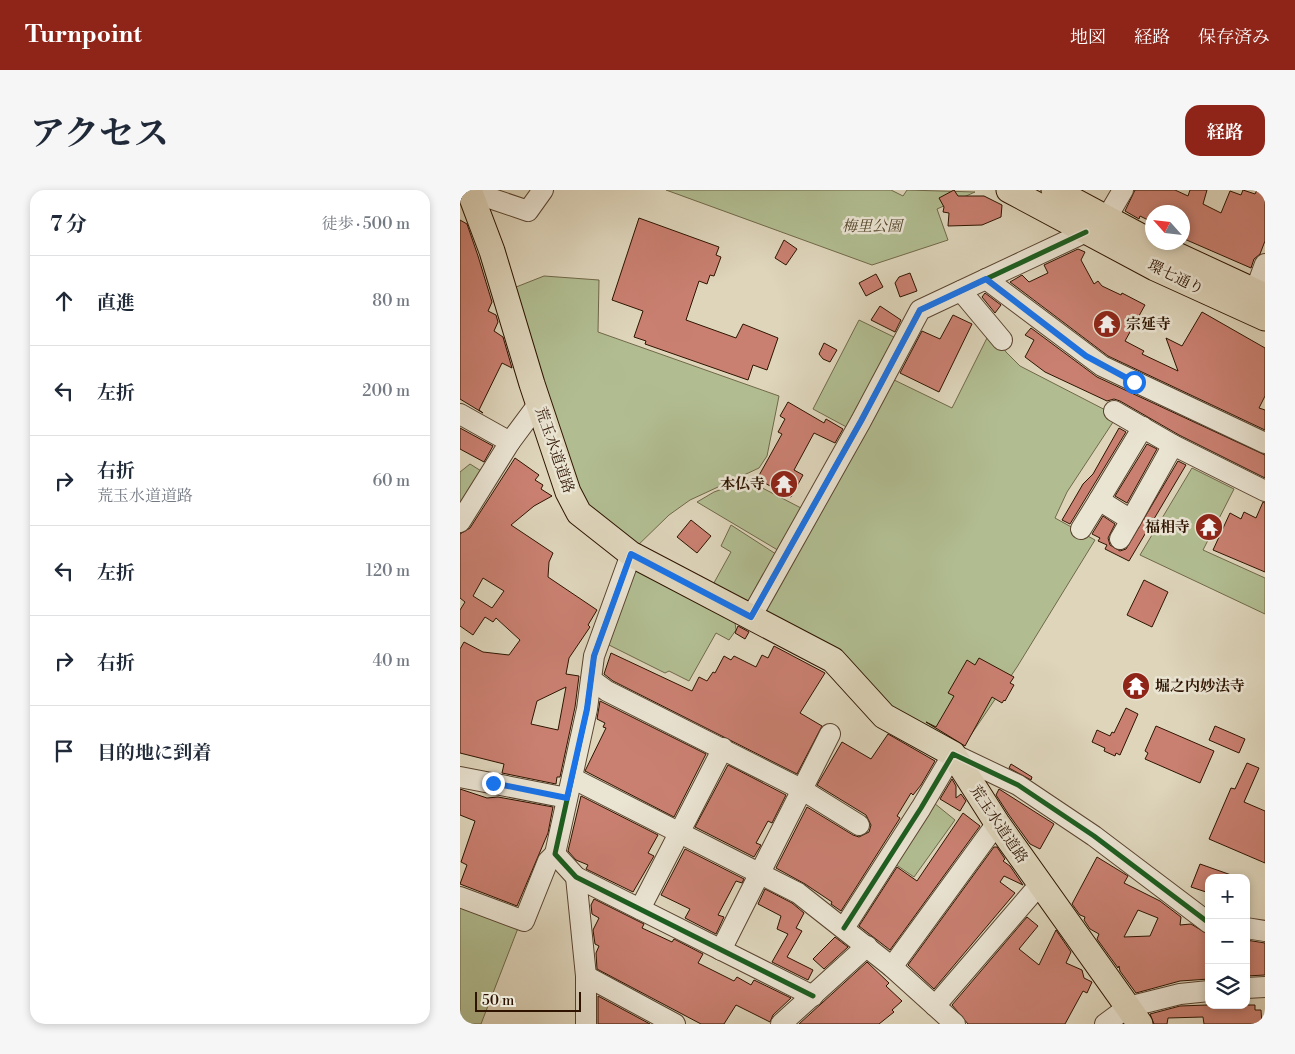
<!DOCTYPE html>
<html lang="ja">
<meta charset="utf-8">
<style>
:root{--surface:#fff;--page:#f6f6f7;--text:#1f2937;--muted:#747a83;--line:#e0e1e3;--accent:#8f2418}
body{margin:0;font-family:"Libre Bodoni","Noto Serif JP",serif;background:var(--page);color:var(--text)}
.controls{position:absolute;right:15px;bottom:15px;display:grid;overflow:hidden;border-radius:10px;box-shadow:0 2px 8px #0003}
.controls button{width:45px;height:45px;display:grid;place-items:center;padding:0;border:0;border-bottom:1px solid var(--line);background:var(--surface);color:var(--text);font:25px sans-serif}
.compass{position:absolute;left:685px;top:15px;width:45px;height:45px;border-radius:50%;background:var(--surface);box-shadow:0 2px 8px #0003;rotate:297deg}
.scale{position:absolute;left:15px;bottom:12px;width:106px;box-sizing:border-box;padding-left:5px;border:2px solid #2e1400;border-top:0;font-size:14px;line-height:18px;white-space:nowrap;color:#2e1400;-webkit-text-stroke:4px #eae4d3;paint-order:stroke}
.stop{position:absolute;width:15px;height:15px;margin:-11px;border:4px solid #1a73e8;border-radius:50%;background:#fff}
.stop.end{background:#1a73e8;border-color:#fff;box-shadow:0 1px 5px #0008}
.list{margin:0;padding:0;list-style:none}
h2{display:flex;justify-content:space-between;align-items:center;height:65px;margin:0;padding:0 20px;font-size:21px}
h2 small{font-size:16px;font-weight:400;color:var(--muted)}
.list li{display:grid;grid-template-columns:32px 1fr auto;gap:15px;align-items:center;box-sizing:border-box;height:90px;padding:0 20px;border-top:1px solid var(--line)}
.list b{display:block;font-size:19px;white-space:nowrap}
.list p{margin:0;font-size:16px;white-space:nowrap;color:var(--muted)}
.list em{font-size:16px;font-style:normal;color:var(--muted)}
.icon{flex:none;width:28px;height:28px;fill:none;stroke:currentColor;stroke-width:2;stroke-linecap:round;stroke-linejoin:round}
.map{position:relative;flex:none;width:805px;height:834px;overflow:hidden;border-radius:15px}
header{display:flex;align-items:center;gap:30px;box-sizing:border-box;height:70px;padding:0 25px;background:var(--accent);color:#fff}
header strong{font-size:24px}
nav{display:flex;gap:28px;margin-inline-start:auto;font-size:18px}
.intro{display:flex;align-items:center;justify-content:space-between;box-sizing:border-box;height:120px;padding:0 30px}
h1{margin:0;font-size:35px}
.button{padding:12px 22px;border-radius:15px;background:var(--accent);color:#fff;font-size:18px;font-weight:700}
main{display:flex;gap:30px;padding:0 30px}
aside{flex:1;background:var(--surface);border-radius:15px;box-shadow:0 2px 8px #0003}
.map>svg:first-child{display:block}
.green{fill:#b1bd91;stroke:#706848}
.building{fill:#ca8071;stroke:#2e1400;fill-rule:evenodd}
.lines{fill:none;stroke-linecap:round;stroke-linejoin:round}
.minor-casing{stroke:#5a442f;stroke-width:22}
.major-casing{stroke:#2e1400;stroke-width:27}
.minor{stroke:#eae4d3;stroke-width:20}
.major{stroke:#ded5bb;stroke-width:25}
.cycleway-casing{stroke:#eae4d3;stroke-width:8}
.cycleway{stroke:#1b5e20;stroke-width:5}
.route{stroke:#1a73e8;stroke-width:6}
.labels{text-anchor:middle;stroke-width:5;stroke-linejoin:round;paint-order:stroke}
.park-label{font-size:15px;font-style:italic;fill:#55472c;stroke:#eae4d3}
.street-label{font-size:15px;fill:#2e1400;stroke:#eae4d3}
.poi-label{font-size:15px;font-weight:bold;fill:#2e1400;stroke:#eae4d3;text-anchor:start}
</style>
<header>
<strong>Turnpoint</strong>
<nav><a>地図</a><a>経路</a><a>保存済み</a></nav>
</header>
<div class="intro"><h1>アクセス</h1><a class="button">経路</a></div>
<main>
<aside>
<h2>7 分<small>徒歩 · 500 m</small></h2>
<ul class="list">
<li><svg class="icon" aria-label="ahead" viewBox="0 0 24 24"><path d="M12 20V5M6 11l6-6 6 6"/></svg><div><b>直進</b></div><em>80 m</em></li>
<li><svg class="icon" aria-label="left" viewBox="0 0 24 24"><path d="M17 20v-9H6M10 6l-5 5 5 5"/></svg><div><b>左折</b></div><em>200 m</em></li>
<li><svg class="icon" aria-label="right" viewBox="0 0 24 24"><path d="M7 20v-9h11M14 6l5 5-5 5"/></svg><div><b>右折</b><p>荒玉水道道路</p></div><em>60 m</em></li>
<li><svg class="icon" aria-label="left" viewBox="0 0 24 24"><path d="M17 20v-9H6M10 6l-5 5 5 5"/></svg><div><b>左折</b></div><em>120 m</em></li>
<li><svg class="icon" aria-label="right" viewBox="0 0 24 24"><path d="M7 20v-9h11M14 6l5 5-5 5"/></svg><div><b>右折</b></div><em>40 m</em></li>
<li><svg class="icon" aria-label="arrive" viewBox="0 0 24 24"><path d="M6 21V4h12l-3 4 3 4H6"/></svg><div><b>目的地に到着</b></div></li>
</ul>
</aside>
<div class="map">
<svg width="805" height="834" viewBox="0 0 805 834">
<rect width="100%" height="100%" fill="#ded5bb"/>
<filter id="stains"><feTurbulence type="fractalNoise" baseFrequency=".004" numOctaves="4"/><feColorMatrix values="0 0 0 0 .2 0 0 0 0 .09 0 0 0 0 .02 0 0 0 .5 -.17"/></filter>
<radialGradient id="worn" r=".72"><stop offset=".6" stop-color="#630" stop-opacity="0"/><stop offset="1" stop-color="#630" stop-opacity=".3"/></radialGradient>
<g class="green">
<path d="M206,0h225l12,6 4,-6 68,2 -38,17 11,31 -76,25z"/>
<path d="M84,86l55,4 -1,52 181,64 -12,60 -8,12 -69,32 -21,15 -37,36 -51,-40 -75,-220z"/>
<path d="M399,130l39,19 -46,91 -39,-21z"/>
<path d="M531,140l15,22 14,14 97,50 -50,76 -12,26 40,22 -78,127 -57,84 -66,-35 -136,-102 130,-237 64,31z"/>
<path d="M10,274l16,10 -26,40v-42z"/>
<path d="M732,278l42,21 -31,61 62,28v36l-125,-59z"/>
<path d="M287,290l54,28 -20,44 -84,-50 17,-10z"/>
<path d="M271,335l48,31 -30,56 -39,-22 21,-38 -10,-6z"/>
<path d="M175,376l99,49 2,15 -7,10 -13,-7 -27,48 -20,-10 -4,2 -60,-30z"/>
<path d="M474,613l21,17 -41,57 -19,-13z"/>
<path d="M0,711l60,22 -39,101h-21z"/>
</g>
<g class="building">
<path d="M494,0l4,6h26l18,9 -1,12 -19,8 -34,1 1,-13 -6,-1 1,-5 -5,-9z"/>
<path d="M675,0h40l13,6 2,-6h17l-4,14 18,9 9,-22 11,4 2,-5 12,4 2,-4h8v51l-5,13 -6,5 -3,9 -69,-30v-26h-30v10l-12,-6 -1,3 -14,-8z"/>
<path d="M179,28l80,29 -3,8 5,2 -7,19 -4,-1 -3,9 -8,-3 -13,39 50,18 7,-14 35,14 -11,32 -14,-5 -5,15 -103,-36 1,-3 -12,-4 9,-26 -31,-11z"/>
<path d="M0,30l7,4 11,32 14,46 -4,9 8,4 2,7 -4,9 9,6 9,31 -10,-5 -23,47 4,3 -23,-14z"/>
<path d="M324,50l13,9 -11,16 -11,-7z"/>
<path d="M618,59l7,3 -4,8 13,24 4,-3 4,5 19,9 1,-2 23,12 -20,36 19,10 -2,3 36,17 -12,-33 16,8 20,-34 63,36v48l-6,12 6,2v20l-157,-74 -98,-74 12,-7 7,7 19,-9 -4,-8z"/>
<path d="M450,83l7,18 -17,6 -5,-14 4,-6z"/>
<path d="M416,84l7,13 -17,9 -7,-13z"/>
<path d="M525,103l16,12 -6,8 -13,-16z"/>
<path d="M420,116l21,14 -6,12 -24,-12z"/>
<path d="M493,125l19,9 -33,68 -39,-19 22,-42 18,8z"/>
<path d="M571,138l66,49 168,78v23l-86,-43 -59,-34 -6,-2 -7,2 -62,-29 -20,-15 9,-17 -9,-5z"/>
<path d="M364,153l13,7 -7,12 -7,-3 -4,-5z"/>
<path d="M328,212l36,21 2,-4 17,10 -8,14 -21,-10 -20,37 9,5 -12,22 -34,-18 25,-45 -4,-2 7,-13 -5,-3z"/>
<path d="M0,238l33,18 -9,16 -24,-13z"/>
<path d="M659,238l7,4 -56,92 -8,-4 21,-36 10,-10z"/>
<path d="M687,254l10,5 -30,54 -12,-7z"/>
<path d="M55,268l24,17 -4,5 8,5 -2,4 11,7 -18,10 -23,19 42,28 -4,9 -1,15 49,33 -9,15 2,2 -21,31 -3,16 13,2 -4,31 -15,70h-3l-1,7 -54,-11 2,-9 -44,-11v-104l4,-7 19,10 26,3 11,-15 -24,-22 -3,4 -8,-5 -12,18 -13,-9v-16l5,-8 -5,-4v-64l10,-6zM23,388l21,13 -12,17 -19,-12zM106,497l-8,43 -27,-6 6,-23z"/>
<path d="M718,271l8,4 -57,96 -24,-12 2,-4 -9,-4 2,-3 -8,-4 11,-18 12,8 -7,14 2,7 10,6 6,-2z"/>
<path d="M803,312l2,1v69l-52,-22 17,-37 11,6 3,-7 12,6z"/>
<path d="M231,330l20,16 -14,17 -20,-16z"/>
<path d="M684,390l24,12 -16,35 -25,-12z"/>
<path d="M278,436l11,6 -4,7 -10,-6z"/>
<path d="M314,456l51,27 -25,40 22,13 -25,48 -184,-93 -9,-7 7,-21 81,38 7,-14 8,4 6,-9 2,1 9,-17 7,4 3,-4 22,11 6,-12 6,3z"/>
<path d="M519,468l35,19 -4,6 4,2 -9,16 -1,-1 -2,3 -10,-6 -27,49 -39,-24 10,5 18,-31 -6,-3 19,-33 8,5z"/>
<path d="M140,511l106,53 -32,63 -89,-46 21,-43 -3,-1 2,-4 -8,-4z"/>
<path d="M666,518l12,6 -18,41 -4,-2 -1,3 -11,-5 1,-3 -13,-6 5,-12 13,6 2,-4 2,1z"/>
<path d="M696,536l58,25 -14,32 -55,-24 3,-6 -3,-2z"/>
<path d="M755,536l30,13 -6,14 -30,-13z"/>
<path d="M428,544l47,27 -14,24 -8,10 -2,-2 -14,23 3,2 -59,93 -10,-7 1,-2 -27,-18 -29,-16 31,-61 46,28 6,2 10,-5 2,-7 -5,-10 -49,-30 25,-43 29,17z"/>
<path d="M787,573l12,5 -15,34 21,9v52l-56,-24 22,-51 4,1z"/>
<path d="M551,574l21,13 -1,3 -22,-12z"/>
<path d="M268,575l58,30 -14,28 -4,-2 -12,22 5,2 -7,12 -59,-30z"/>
<path d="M492,589l4,7v12l5,-4 5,7 -6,10 -20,-12z"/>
<path d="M0,599l27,9 11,-1 55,10 -5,26 -31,73 -57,-22 7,-19 -6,-3 14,-41 -15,-6z"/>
<path d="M539,599l55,35 -14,25 -10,-5 -21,-29 -13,-20z"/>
<path d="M121,606l77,39 -10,18 6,3 -21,36 -47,-23 2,-4 -12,-5 -8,-9z"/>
<path d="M503,623l17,13 -90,124 -31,-24 38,-59 20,14z"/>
<path d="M534,657h3l8,12 -2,2 7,5 13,19 -19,-9 -4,6 15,11 -81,96 -26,-24z"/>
<path d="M225,659l59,30 -2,4 -6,-2 -18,34 6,2 -8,17 -31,-16 5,-9 -29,-14z"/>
<path d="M637,667l31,19 -4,7 36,18 21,16 -1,8 11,-1 18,11v44l-29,2 -44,12 -16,-22 -1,-5 -1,2 -21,-29 2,-5 -9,-5 -6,-9 1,-3 -5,-2 -8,-11zM678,720l20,8 -8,18 -26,1z"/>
<path d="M740,674l34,12v2h-25v15l-18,-6z"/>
<path d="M305,699l27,14 12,10 -8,15 6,3 -15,26 26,13 -5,10 -36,-18 16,-28 -11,-5 4,-13 -23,-12z"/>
<path d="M134,709l50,25 -2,4 30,14 2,-3 29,15 -5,9 36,18 3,-4 14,8 3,-5 37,18 -18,17 -3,7 -34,-17 -12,19h-23l-104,-55 -1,-16 3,-7 -4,-2 -2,-14 6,-12 -7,-4 -1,-9z"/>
<path d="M567,727l11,9 -19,23 20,16 17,-35 15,22 -5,11 16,7 2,8 8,4 -5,11 -4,-2 -18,33h-97l-16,-19z"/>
<path d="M375,747l13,10 -24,22 -11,-10z"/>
<path d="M786,750l19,3v32l-19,1z"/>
<path d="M407,772l22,21 -3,3 16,15 -10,9 2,2 -15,12h-80z"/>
<path d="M138,806l52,28h-52z"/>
<path d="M747,815h48v5h6l1,14h-58l-1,-7 -35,1 -1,6h-13l-4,-10 30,-8z"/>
</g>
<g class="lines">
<defs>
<g id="minor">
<path d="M9,1l59,20 15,-21"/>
<path d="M646,29l17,-29"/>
<path d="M526,89l116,87 163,77"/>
<path d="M501,101l41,49"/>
<path d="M790,115l15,-41"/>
<path d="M654,221l59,34 92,46"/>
<path d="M0,224l50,28"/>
<path d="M683,237l-44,73 32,20 42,-75"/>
<path d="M0,332l50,-80 29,-39"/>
<path d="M621,339l18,-29"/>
<path d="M660,349l11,-19"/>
<path d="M171,364l-37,102 -7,53 -32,145 21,23 237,119"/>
<path d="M291,427l110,-196 59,-111 166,-78"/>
<path d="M132,490l15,11 194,98 58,36"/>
<path d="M0,587l107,21"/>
<path d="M112,588l226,115 94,74 63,57"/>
<path d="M116,687l10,99v48"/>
<path d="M0,707l64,24 24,-60 7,-7"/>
<path d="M180,719l83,-161"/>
<path d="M384,738l77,-120 32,-54 65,31 76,51 115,87"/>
<path d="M786,738l19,3"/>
<path d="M261,760l109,-216"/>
<path d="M432,777l105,-144"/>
<path d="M126,786l89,48"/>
<path d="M786,798l19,-1"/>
<path d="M475,816l105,-122"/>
<path d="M321,834l86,-78"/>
<path d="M645,834l23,-17 52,-13 29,-3"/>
</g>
<g id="major">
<path d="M9,0l23,61 40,133 36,108 11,21 52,41 202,106 51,56 69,38 44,69 143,201"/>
<path d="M549,0l146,78 110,50"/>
<path d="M594,0l112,60 99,46"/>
</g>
</defs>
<use href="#minor" class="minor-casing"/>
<use href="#major" class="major-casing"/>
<use href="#minor" class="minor"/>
<use href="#major" class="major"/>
<defs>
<g id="cycleway">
<path d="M171,364l-37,102 -7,53 -32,145 21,23 237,119"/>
<path d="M291,427l110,-196 59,-111 166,-78"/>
<path d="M384,738l77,-120 32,-54 65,31 76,51 115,87"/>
</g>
</defs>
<use href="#cycleway" class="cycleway-casing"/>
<use href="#cycleway" class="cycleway"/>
</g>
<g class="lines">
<path class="route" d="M33,593l74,15 20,-89 7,-53 37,-102 120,63 110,-196 59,-111 66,-31 100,77 48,26"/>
</g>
<defs>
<symbol id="temple-disc" viewBox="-11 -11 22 22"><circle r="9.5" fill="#8f2418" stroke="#eae4d3"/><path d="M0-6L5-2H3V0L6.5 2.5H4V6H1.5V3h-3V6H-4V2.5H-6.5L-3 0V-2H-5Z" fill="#fff"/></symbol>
</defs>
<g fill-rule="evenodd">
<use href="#temple-disc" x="631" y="118" width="32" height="32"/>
<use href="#temple-disc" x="308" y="278" width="32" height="32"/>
<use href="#temple-disc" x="733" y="321" width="32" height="32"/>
<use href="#temple-disc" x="660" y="480" width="32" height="32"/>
</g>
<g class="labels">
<g class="park-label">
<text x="412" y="41">梅里公園</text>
</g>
<g class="street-label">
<text transform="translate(716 87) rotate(26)" y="5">環七通り</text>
<text transform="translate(95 260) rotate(71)" y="5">荒玉水道道路</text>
<text transform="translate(539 634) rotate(56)" y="5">荒玉水道道路</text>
</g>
<g class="poi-label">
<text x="666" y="139">宗延寺</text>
<text x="305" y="299" text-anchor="end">本仏寺</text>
<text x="730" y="342" text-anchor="end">福相寺</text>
<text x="695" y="501">堀之内妙法寺</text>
</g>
</g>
<rect width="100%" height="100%" filter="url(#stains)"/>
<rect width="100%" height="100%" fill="url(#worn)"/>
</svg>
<div class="controls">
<button>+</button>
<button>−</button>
<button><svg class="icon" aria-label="layers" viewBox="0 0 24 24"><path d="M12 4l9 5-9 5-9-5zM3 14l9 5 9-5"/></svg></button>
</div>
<svg class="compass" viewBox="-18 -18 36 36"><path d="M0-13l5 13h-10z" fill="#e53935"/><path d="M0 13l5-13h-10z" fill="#747a83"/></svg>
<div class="scale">50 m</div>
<div class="stop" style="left:674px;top:192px"></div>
<div class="stop end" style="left:33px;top:593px"></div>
</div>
</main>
